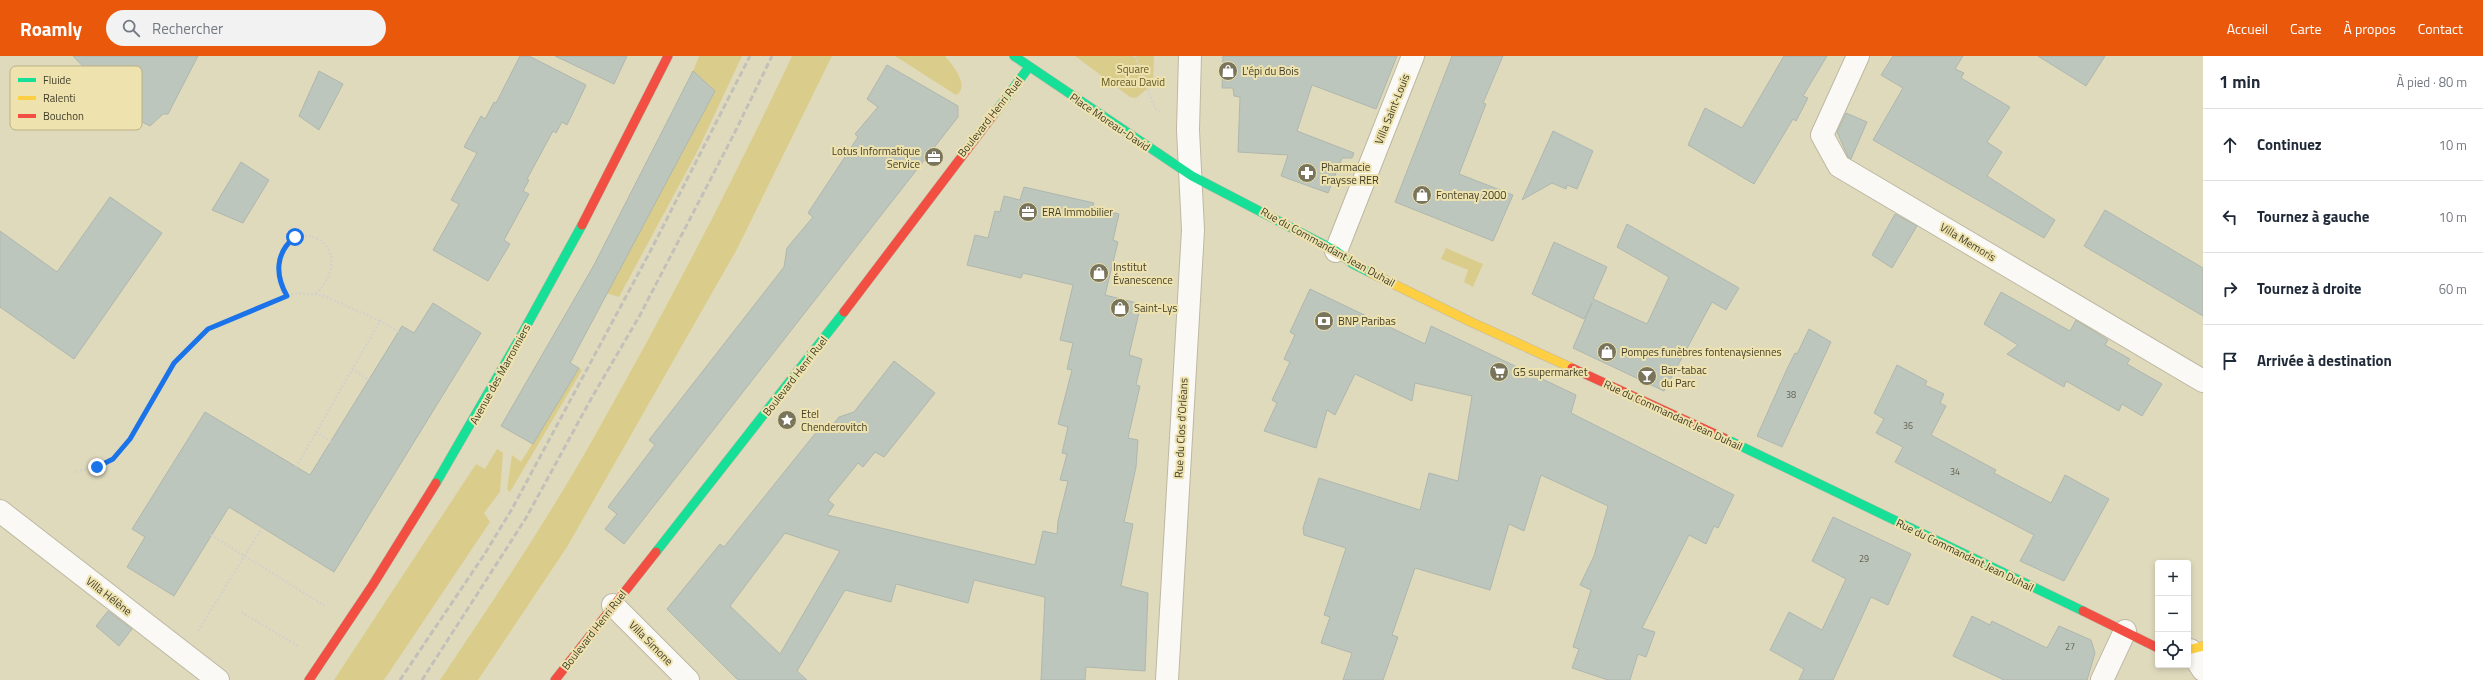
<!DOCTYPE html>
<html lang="fr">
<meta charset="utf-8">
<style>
:root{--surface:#fff;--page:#f2f2f3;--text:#1f2937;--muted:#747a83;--line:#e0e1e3;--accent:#ea580c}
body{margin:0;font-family:"Titillium Web",sans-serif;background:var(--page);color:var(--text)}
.controls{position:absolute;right:12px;bottom:12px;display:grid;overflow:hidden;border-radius:4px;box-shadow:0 2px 6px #0003}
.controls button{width:36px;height:36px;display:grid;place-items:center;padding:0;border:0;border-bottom:1px solid var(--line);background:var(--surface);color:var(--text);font:20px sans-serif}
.stop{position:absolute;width:12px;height:12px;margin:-9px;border:3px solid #1a73e8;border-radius:50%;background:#fff}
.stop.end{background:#1a73e8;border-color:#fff;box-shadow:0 1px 4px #0008}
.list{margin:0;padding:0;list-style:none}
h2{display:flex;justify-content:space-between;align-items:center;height:52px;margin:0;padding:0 16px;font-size:17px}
h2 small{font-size:13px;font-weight:400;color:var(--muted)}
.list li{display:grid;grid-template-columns:26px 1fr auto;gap:12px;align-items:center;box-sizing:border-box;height:72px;padding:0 16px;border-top:1px solid var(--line)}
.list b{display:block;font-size:15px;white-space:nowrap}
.list em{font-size:13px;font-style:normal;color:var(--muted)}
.icon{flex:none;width:22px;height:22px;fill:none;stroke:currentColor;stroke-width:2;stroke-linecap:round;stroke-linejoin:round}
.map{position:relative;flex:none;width:2203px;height:624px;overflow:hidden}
header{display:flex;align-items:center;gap:24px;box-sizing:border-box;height:56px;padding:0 20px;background:var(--accent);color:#fff}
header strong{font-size:19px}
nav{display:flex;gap:22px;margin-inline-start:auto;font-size:14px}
.search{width:280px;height:36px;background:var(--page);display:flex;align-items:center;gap:10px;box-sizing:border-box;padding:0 14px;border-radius:22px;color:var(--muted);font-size:15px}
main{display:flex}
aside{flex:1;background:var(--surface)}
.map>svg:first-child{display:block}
.green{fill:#dacd8b}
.building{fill:#bdc6bd;stroke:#aeb7ae;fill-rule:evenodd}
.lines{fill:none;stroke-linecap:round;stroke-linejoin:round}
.street-casing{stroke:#bdb8a2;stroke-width:24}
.fast-casing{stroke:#bdb8a2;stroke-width:10}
.slow-casing{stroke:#bdb8a2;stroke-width:10}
.jam-casing{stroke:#bdb8a2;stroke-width:10}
.path{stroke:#d3d2c9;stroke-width:2.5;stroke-dasharray:2 2;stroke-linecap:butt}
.street{stroke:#faf9f5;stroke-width:22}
.fast{stroke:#16e098;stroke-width:9}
.slow{stroke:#ffcf43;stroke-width:9}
.jam{stroke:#f24e42;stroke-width:9}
.rail{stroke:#c2c0b9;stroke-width:3;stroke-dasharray:6 3;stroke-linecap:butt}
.route{stroke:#1a73e8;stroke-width:5}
.labels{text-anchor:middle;stroke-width:4;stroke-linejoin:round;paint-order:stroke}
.number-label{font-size:9px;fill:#615f4d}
.park-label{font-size:11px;fill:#635821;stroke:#eee3af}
.poi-label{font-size:11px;fill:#423d28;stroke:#eee3af;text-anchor:start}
.street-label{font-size:11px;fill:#423d28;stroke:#eee3af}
.key{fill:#eee3af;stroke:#bab186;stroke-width:1}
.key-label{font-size:11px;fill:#423d28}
</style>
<header>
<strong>Roamly</strong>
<div class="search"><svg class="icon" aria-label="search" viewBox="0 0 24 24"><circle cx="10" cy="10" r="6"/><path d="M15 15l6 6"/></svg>Rechercher</div>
<nav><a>Accueil</a><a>Carte</a><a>À propos</a><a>Contact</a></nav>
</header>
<main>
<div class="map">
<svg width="2203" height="624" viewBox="0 0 2203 624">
<rect width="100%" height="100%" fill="#e0dabd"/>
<g class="green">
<path d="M699,0h43l-44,94 -79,147 -13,-4 109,-202 -22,-20z"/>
<path d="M792,0h40l-96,195 -169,296 -89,133h-38c55,-82 110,-164 158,-250 69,-122 134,-247 194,-374z"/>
<path d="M895,0h50c7,8 26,31 11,39z"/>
<path d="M1075,0h79l-1,28 -17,14 -6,-1z"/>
<path d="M1446,192l37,16 -10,23 -9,-5 4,-12 -27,-11z"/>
<path d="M579,312l3,2 -72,122 -3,-3 5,-34 9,7z"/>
<path d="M497,393l6,4 -3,39 -16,21 6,9 -106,158h-50l142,-216 9,5z"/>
</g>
<g class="building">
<path d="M73,0h125l-30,58h-5l-13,12 -40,-20 4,-10 -22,-12 3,-5z"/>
<path d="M520,0h9l57,29 -19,40 -5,-3 -6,11 -3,-2 -26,48 2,1 -6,11 6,3 -25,46 6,4 -22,37 -55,-31 26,-46 -8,-4 26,-47 -13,-6 17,-31 4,3 9,-17 2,1z"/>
<path d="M555,0h72l-13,28z"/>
<path d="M1223,0h174l-21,53 -64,-24 -15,46 57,22 -2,5h-10l-14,35 -47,-17 7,-21 -50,-3 2,-55 -6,-1 -1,-8h-11z"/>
<path d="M1452,0h51l-20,47 3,1 -27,70 54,21 -20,46 -98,-39z"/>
<path d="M1784,0h43l-24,40 5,2 -12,23 -3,-2 -39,65 -66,-39 17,-37 37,20z"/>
<path d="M1893,0h70l-8,13 9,4 -3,5 49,29 -23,35 15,10 -15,24 68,44 -11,18 -171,-98 30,-52 -22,-13z"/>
<path d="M2038,0h67l-19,30z"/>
<path d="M887,9l71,41v11l-334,427 -19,-15 12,-15 -9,-7 47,-62 -6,-5 135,-173 3,-19 26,-31 -5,-4 50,-76 -3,-3 23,-27 -11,-8z"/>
<path d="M319,15l24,13 -24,46 -20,-14z"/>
<path d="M693,15l22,20 -145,272 9,5 -46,76 -32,-18 93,-161z"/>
<path d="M1846,57l21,9 -16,37 -3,-2 -11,-25z"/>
<path d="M1553,75l40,20 -16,38 -10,-4 -1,4 -14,-6 -30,17z"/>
<path d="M241,106l28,18 -26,43 -31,-13z"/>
<path d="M1024,131l70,16 -2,4 27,7 -6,26 5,2 -13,53 36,9 -12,51 13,4 -6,26 4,1 -12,52 10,2 -2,27 -12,55 9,2 -12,62 27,7 -3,78 -59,-4 -1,13h-44l4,-83 -71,-17 -6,23 -72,-19 -5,18 -46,-12 -48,81 10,9h-69l-71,-71 53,-65 4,3 94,-117 3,1 5,-6 5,2 8,-10 15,-5 40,-51 41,32 -51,64 -9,-5 -12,15 -5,-4 -30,37 6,5 -7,10 208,50 8,-34 14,3 1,-13 10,-40 -8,-1 7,-26 -5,-1 6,-26 -10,-3 14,-54 -5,-1 6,-26 -13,-3 13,-55 -50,-12 -2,5 -54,-13 8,-30 13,3 7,-27 5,1 4,-16 16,4zM785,477l55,18 -60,103 -50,-48z"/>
<path d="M110,141l52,36 -88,126 -74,-52v-76l57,41z"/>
<path d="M2105,154l98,58v48l-119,-70z"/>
<path d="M1895,158l22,12 -25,42 -20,-13z"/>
<path d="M1627,168l112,64 -13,22 -14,-8 -48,89 -91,-43 19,-45 -8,16 -52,-25 22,-52 53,25 -14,32 54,25 22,-47 -52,-30z"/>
<path d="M1310,233l115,55 6,-18 145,69 -5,18 163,82 -16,33 -4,-2 -8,18 -17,-9 -47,93 13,4 -9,25 -8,-3 -8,26h-22l-36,-12 7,-19 -6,-2 18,-57 -11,-5 14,-29 14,-50 -67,-31 -17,56 -15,-7 -19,66 -75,-22 -23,67 6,2 -15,43h-40l9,-27 -31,-10 9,-26 -6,-2 22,-67 -42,-13 -1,-7 16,-50 101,32 9,-37 29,8 14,-85 -57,-13 -3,18 -57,-27 -20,41 -8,-5 -11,38 -52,-17 13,-28 -5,-3 18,-38 -6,-3 11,-24 -5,-3z"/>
<path d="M2001,236l69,39 6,-11 32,20 -3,5 25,14 -3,5 35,20 -20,32 -20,-12 -3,7 -53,-30 -2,6 -57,-33 11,-9 -34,-21z"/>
<path d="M433,247l48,30 -147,239 -105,-65 -55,89 -47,-29 18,-30 -13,-8 73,-117 105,63 92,-149 12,7z"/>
<path d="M1809,273l22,13 -49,105 -25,-11 30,-67 8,-16 2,1z"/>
<path d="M1897,309l30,16 -2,4 19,9 -4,9 6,3 -15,29 65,35 -2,3 57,30 14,-28 44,24 -45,82 -44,-20 14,-26 -139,-73 8,-15 -27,-14 8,-14 -10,-6z"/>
<path d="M1833,461l78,37 -23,51 -17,-8 -38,83h-34l5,-11 -34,-19 19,-38 33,18 24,-51 -34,-18z"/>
<path d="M108,555l24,18 -13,17 -23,-20z"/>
<path d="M1972,560l18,9 2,-4 55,27 12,-22 32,14 4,13 -8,27h-83l-51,-24z"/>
</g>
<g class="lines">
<defs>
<g id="street">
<path d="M1858,0l-36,79 17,31 364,215"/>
<path d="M1336,195l77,-195"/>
<path d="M0,455l218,169"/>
<path d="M613,549l75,75"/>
<path d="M2190,594l13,20"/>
<path d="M1167,624l26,-450 -5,-100 2,-74"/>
<path d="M2102,624l23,-49"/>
</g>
<g id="fast">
<path d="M1014,0l178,120 144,75 17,13 18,9"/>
<path d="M994,58l35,-47"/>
<path d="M1724,382l359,173"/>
<path d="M436,427l81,-140 65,-118"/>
<path d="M656,496l188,-240"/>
</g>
<g id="slow">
<path d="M1371,217l100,49 101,46"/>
<path d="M2188,594l15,-4"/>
</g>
<g id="jam">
<path d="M582,169l86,-169"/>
<path d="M844,256l150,-198"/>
<path d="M1572,312l152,70"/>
<path d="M2083,555l75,37"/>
<path d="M309,624l63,-94 64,-103"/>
<path d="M555,624l101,-128"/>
</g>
</defs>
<use href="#street" class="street-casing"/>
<use href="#fast" class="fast-casing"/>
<use href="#slow" class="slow-casing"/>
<use href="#jam" class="jam-casing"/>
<g class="path">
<path d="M1135,0l20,52 6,4"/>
<path d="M287,240c-7,-13 -10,-23 -7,-38 9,-46 83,-15 36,36"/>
<path d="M352,313l17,11"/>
<path d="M316,376l15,10"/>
<path d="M296,411l84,-146 19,11"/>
<path d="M76,416l21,-5 16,-8 17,-20 44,-76 33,-34 88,-36 27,2 58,26"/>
<path d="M211,479l114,71"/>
<path d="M241,556l57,34"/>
<path d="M198,575l64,-103"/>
</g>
<use href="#street" class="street"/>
<use href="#fast" class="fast"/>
<use href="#slow" class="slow"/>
<use href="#jam" class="jam"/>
<g class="rail">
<path d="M400,624l84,-125 28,-46 140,-261 98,-192"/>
<path d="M422,624l104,-162 65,-119 49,-84 93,-179 39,-80"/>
</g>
</g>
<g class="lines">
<path class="route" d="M97,411l16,-8 17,-20 44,-76 34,-34 79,-33c-12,-21 -12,-43 8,-59"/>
</g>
<defs>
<symbol id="shop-disc" viewBox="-11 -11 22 22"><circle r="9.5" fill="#79745c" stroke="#eee3af"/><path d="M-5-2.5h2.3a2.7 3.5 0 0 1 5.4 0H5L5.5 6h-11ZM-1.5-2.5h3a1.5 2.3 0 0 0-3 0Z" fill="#fff"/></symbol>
<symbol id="office-disc" viewBox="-11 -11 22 22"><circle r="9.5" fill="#79745c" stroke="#eee3af"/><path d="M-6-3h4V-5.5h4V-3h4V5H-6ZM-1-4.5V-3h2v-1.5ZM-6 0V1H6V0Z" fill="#fff"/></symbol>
<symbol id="pharmacy-disc" viewBox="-11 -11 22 22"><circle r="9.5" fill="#79745c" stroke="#eee3af"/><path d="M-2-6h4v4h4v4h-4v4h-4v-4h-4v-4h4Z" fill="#fff"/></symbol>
<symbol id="bank-disc" viewBox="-11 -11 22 22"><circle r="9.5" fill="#79745c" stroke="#eee3af"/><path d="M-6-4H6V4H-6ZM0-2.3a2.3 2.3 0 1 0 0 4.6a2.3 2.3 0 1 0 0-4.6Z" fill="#fff"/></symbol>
<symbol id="supermarket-disc" viewBox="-11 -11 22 22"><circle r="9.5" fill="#79745c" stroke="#eee3af"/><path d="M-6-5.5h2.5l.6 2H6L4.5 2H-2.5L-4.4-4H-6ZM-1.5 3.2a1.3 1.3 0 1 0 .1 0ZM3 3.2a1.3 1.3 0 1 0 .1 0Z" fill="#fff"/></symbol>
<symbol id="bar-disc" viewBox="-11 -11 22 22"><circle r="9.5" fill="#79745c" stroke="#eee3af"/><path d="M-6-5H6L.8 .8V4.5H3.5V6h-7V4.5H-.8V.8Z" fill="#fff"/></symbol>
<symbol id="sight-disc" viewBox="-11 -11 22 22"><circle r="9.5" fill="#79745c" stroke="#eee3af"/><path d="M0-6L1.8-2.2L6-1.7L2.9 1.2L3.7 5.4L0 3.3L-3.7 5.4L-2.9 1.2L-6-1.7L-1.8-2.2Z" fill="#fff"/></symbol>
</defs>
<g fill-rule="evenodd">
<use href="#shop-disc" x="1217" y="4" width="22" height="22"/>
<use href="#office-disc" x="923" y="90" width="22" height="22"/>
<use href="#pharmacy-disc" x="1296" y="106" width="22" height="22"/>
<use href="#shop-disc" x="1411" y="128" width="22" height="22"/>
<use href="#office-disc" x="1017" y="145" width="22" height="22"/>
<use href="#shop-disc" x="1088" y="206" width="22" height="22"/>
<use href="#shop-disc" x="1109" y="241" width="22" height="22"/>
<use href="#bank-disc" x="1313" y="254" width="22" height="22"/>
<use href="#shop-disc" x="1596" y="285" width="22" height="22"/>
<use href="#supermarket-disc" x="1488" y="305" width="22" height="22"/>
<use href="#bar-disc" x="1636" y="309" width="22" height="22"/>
<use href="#sight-disc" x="776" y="353" width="22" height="22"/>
</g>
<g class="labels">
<g class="number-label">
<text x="1791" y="342">38</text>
<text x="1908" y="373">36</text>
<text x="1955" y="419">34</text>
<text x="1864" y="506">29</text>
<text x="2070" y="594">27</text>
</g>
<g class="park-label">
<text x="1133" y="17">Square<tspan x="1133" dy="13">Moreau David</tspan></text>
</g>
<g class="poi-label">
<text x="1242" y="19">L'épi du Bois</text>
<text x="920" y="99" text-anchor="end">Lotus Informatique<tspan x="920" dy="13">Service</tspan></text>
<text x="1321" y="115">Pharmacie<tspan x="1321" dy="13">Fraysse RER</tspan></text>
<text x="1436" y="143">Fontenay 2000</text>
<text x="1042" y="160">ERA Immobilier</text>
<text x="1113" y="215">Institut<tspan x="1113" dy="13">Évanescence</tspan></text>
<text x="1134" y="256">Saint-Lys</text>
<text x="1338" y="269">BNP Paribas</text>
<text x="1621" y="300">Pompes funèbres fontenaysiennes</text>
<text x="1661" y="318">Bar-tabac<tspan x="1661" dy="13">du Parc</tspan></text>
<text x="1513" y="320">G5 supermarket</text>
<text x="801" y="362">Etel<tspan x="801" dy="13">Chenderovitch</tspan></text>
</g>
<g class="street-label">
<text transform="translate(1392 53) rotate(-68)" y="4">Villa Saint-Louis</text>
<text transform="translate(990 61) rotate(-52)" y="4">Boulevard Henri Ruel</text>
<text transform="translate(1110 66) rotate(34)" y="4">Place Moreau-David</text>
<text transform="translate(1968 186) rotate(31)" y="4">Villa Memoris</text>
<text transform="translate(1328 191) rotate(29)" y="4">Rue du Commandant Jean Duhail</text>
<text transform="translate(500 318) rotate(-61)" y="4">Avenue des Marronniers</text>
<text transform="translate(795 320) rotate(-52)" y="4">Boulevard Henri Ruel</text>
<text transform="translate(1673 359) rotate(25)" y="4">Rue du Commandant Jean Duhail</text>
<text transform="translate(1181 372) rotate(-87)" y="4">Rue du Clos d'Orléans</text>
<text transform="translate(1965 499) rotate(26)" y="4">Rue du Commandant Jean Duhail</text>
<text transform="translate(109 540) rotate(38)" y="4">Villa Hélène</text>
<text transform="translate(594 574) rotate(-52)" y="4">Boulevard Henri Ruel</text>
<text transform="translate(651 587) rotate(45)" y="4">Villa Simone</text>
</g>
</g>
<rect x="10" y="10" width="132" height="64" rx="6" class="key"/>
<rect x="18" y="22" width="18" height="4" fill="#16e098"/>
<rect x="18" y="40" width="18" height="4" fill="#ffcf43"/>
<rect x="18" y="58" width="18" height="4" fill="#f24e42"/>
<g class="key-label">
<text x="43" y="28">Fluide</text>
<text x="43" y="46">Ralenti</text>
<text x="43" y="64">Bouchon</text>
</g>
</svg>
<div class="controls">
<button>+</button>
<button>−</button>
<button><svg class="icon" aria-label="locate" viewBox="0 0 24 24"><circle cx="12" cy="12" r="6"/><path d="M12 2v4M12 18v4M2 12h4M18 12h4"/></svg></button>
</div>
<div class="stop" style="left:295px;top:181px"></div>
<div class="stop end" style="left:97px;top:411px"></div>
</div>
<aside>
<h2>1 min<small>À pied · 80 m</small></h2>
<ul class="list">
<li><svg class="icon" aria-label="ahead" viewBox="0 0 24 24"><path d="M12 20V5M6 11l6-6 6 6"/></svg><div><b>Continuez</b></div><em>10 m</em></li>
<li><svg class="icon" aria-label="left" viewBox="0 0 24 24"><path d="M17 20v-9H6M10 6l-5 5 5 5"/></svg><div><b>Tournez à gauche</b></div><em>10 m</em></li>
<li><svg class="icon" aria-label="right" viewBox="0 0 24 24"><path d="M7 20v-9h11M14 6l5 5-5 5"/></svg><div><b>Tournez à droite</b></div><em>60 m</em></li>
<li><svg class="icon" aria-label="arrive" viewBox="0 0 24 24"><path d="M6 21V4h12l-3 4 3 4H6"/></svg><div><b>Arrivée à destination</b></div></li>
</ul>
</aside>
</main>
